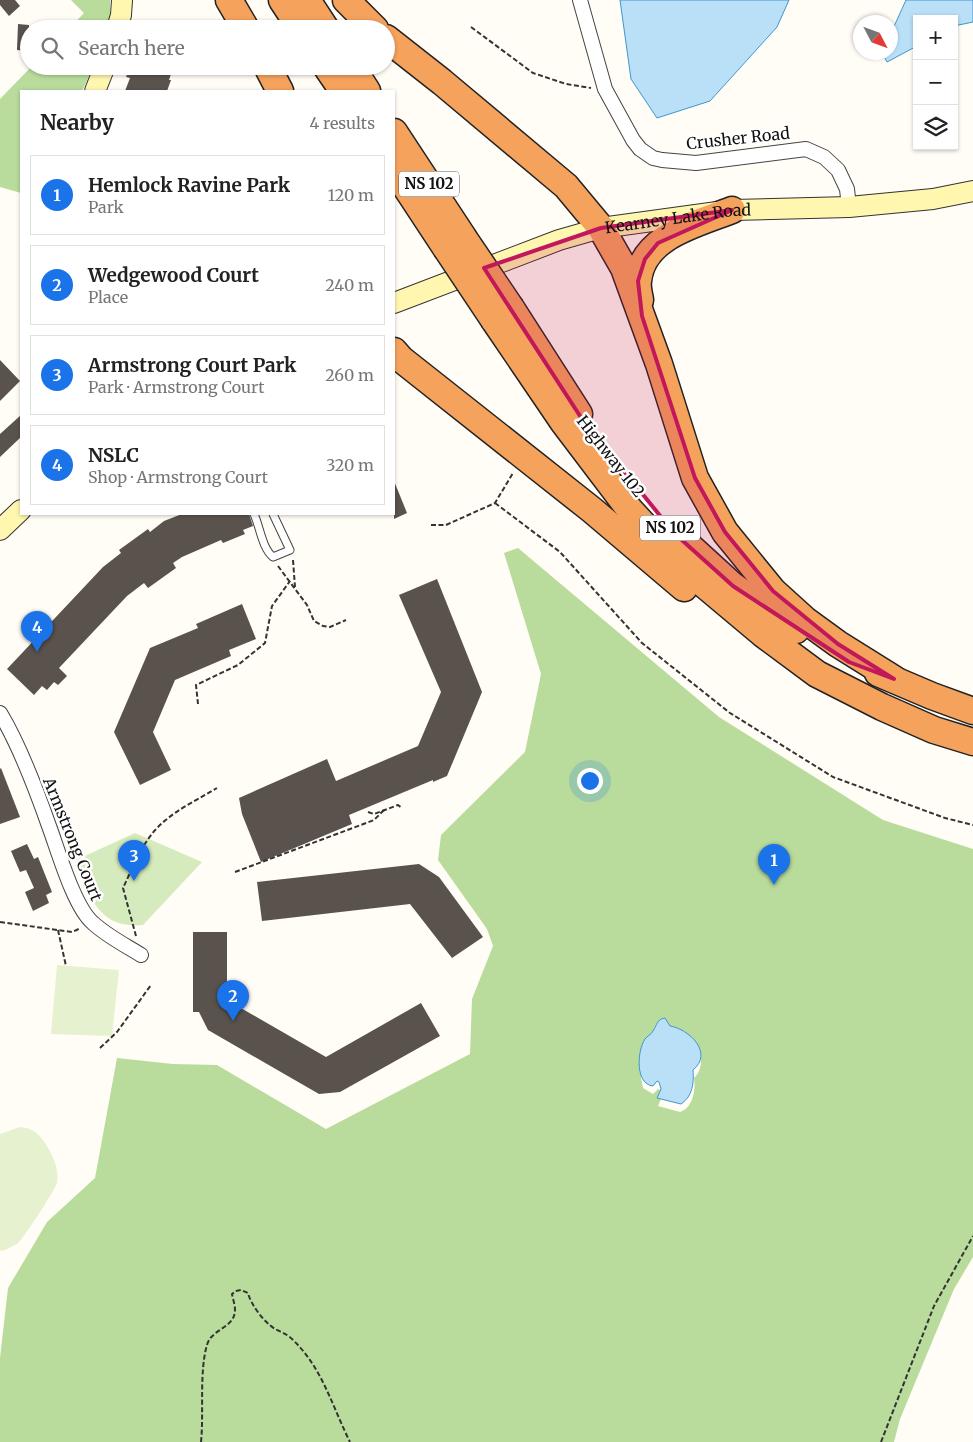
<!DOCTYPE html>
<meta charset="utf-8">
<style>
:root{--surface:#fff;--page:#f6f6f6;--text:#222;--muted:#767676;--line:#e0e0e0;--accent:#1a73e8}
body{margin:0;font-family:Merriweather,serif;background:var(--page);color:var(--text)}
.controls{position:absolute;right:15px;top:15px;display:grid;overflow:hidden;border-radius:0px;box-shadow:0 1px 4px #0004}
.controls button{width:45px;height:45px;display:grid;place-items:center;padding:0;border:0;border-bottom:1px solid var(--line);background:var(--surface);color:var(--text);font:25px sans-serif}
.compass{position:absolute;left:853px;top:15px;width:45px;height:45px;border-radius:50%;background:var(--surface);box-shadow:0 1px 4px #0004;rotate:131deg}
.you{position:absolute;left:589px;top:780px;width:18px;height:18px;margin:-12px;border:4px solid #fff;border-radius:50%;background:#1a73e8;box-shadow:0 0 0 8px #1a73e833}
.badge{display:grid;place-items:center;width:32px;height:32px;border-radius:50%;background:var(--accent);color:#fff;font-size:16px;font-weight:700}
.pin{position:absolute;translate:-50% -41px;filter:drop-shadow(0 1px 2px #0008)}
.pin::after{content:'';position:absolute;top:26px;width:18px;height:15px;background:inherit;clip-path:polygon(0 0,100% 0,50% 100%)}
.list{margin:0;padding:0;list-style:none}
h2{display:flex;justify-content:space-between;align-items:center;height:65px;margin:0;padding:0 20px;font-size:21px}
h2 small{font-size:16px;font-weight:400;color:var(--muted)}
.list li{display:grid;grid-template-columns:32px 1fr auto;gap:15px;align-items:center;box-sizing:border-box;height:80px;margin:0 10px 10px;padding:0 10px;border:1px solid var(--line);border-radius:0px}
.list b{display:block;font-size:19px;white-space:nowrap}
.list p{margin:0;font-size:16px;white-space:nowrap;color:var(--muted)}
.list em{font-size:16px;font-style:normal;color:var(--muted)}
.icon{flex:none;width:28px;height:28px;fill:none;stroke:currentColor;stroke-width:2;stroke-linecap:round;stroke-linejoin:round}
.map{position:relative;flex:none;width:973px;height:1442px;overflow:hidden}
.search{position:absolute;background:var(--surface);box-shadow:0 1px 4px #0004;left:20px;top:20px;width:375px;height:55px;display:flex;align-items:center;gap:12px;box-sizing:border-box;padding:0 18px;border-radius:28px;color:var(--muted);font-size:19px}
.panel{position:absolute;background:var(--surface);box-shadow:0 1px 4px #0004;left:20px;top:90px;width:375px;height:425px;border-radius:0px}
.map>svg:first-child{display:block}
.green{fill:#d5ebbd}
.forest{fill:#b9dc9c;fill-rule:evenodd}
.pitch{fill:#e6f2cf}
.water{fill:#b9e0f7;stroke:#3f96cf}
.building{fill:#5a524d}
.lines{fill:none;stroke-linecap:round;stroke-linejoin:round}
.lane-casing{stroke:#444;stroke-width:9}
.street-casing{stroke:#444;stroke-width:16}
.secondary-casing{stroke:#333;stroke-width:22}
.highway-casing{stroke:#222;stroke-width:29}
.path{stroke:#333;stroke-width:2;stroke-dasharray:5 2.5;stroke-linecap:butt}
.lane{stroke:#fff;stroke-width:7}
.street{stroke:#fff;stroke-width:14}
.secondary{stroke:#fff6b0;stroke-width:20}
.highway{stroke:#f5a25d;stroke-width:26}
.highway-bridge-casing{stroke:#222;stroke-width:29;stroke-linecap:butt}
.highway-bridge{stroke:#f5a25d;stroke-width:26}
.marked{fill:#c2185b;fill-opacity:0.2;stroke:#c2185b;stroke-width:4;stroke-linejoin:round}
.labels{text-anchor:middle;stroke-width:5;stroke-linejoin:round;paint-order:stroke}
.shield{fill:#fff;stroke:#585858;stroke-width:1}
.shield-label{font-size:15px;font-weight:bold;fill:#111}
.street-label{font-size:16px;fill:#111;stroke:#fff}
</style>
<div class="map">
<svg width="973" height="1442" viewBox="0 0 973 1442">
<rect width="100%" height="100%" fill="#fffdf5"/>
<path class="green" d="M135,833l67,29 -59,63c-46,4 -53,-29 -67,-65z"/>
<g class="forest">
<path d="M71,0h39v29h-41l15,-16z"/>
<path d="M32,66h62l-12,25h-61v102l-21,-6v-88z"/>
<path d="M518,548l201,169 164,103 90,29v408l-19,32 -54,130 -6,23h-894v-84l8,-70 39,-66 48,-44 22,-120 56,6 44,1 109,64 144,-75 2,-55 21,-53 -6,-17 -49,-69 3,-25 84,-83 16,-78 -37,-121zM699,1051c3,10 3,19 -5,27 2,11 -1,30 -14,34l-22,-6 3,-7 -1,-9 -2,-1 -5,5 -10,-6 -2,-10v-10z"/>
</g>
<g class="pitch">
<path d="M57,965l62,5 -7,66 -61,-2z"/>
<path d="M20,1127c14,1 20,8 27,19 7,12 12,23 10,37 -2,7 -32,53 -38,59 -4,4 -12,7 -17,9l-2,-1v-116z"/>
</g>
<g class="water">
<path d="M620,0h169l-12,27 -67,74 -53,17 -26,-39z"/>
<path d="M906,0h67v22l-19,4v-7h-37v27l-30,16 -5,-9 8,-1 1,-19z"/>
<path d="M665,1018l5,8c19,3 44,27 23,44 1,12 0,26 -12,34l-24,-6 4,-9 -2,-7 -2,-1 -4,5c-18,-2 -16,-35 -8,-47 2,-3 6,-4 8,-8 4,-6 4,-12 12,-13z"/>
</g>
<g class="building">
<path d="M0,0h15l5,6 -11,10 -9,-11z"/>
<path d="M18,24l11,1v26l-12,-1z"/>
<path d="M135,66h34l-3,6 5,2 -2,6h2l-4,11h-42l5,-13 -4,-1 4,-9 4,1z"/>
<path d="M0,360l20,21 -20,20z"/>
<path d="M21,415v22l-21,20v-23z"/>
<path d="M394,481l13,32 -13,6z"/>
<path d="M182,514h67l4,12 -10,4 2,4 -22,9 -2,-3 -39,17 -9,6 3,5 -28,20 -4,-5 -17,13 -68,72 8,8 -9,9 -4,-3 -7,8 -5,-4 -8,9 -27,-26 96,-102 18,-14 -2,-3 29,-21 2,3 14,-11z"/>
<path d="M437,579l45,113 -35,84 -14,6v-2l-84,35 3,9 -91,38 -19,-48 -3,-16 88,-39 9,22 82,-35 23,-54 -42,-97z"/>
<path d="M242,604l14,35 -27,11 2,6 -56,24 -22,52 18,38 -31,15 -26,-53 36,-84 48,-20 -2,-4z"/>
<path d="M1,768l19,49 -20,7v-55z"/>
<path d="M27,844l7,15 4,-2 14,35 -6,3 3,8 -16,8 -8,-19 9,-4 -8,-18 -6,2 -9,-21z"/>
<path d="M419,864l20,13 44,60 -31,21 -42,-54 -148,17 -5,-39z"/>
<path d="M193,932h34v68l99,57 95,-54 19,33 -100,56 -21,2 -111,-64 -9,-18h-6z"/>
</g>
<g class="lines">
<defs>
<path id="lane" d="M254,514c6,13 8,34 19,43l17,-7 -17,-36"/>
<g id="street">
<path d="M580,0l25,89 28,51 7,9 13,9 9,2 34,3 110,-14 18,8 14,13 9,19 2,18"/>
<path d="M0,713c20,33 36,76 49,113 9,24 25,81 44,97 14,13 32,22 48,32"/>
</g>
<g id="secondary">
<path d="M117,29l4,-14 1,-15"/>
<path d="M95,91l10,-25"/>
<path id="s1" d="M394,303l165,-63 42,-12 131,-18 117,-3 84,-8 40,-8"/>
<path d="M0,530l21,-20"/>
</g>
<g id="highway">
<path d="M229,0l17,29"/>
<path d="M282,0l19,29"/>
<path d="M307,0l19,29"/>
<path d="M346,0l29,29"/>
<path d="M386,38l56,44 124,104 35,42 23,40 35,96 36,114 30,54 48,59 32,29 33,24 56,35"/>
<path d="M267,66l13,25"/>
<path d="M326,66l17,25"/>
<path d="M351,66l16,25"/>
<path d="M394,132l69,105"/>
<path d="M394,169l52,79"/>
<path d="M640,300c-1,-6 -3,-13 -2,-19 4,-45 59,-57 94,-71"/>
<path d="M511,308l68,106"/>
<path d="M494,320l70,103 66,87 34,37 37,35 62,52 54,40 65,33 52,23 39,12"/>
<path d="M394,351l7,8 191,151 92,78"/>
<path d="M676,534l57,52 63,44"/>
<path d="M878,673l54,23 41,15"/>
</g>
</defs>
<use href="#lane" class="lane-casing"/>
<use href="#street" class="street-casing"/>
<use href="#secondary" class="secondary-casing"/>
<use href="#highway" class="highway-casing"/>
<g class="path">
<path d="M471,27l62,46 33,11 25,4"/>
<path d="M495,503l65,49 82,91 88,70 103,64 112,41 28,7"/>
<path d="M431,525h15l49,-22 18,-30"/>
<path d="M293,560l2,27"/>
<path d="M278,566l29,39 7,16 9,5 7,1 16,-7"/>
<path d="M198,704l-2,-19 42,-20 27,-22 7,-37 18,-25"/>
<path d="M368,812l6,2 24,-9 4,3"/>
<path d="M235,872l139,-52 10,-10"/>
<path d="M0,922l72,10 9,-4"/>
<path d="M58,930l8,36"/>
<path d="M136,936l-13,-48c10,-21 19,-45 35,-61 17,-17 39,-27 59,-39"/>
<path d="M100,1048l17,-16 34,-47"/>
<path d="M201,1442c3,-29 -2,-70 6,-97 4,-16 28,-17 28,-35 0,-5 -2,-11 -3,-16l4,-3 5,-1 7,3c3,12 16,29 27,36 6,3 12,5 17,10 30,28 40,67 58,103"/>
<path d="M881,1442l53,-136 39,-70"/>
</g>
<use href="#lane" class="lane"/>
<use href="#street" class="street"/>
<use href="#secondary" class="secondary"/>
<use href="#highway" class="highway"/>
<defs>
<g id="highway-bridge">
<path d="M463,237l48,71"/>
<path d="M446,248l48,72"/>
</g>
</defs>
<use href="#highway-bridge" class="highway-bridge-casing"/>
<use href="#highway-bridge" class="highway-bridge"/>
</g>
<path class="marked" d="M732,210l-74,33 -13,16 -7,22 4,35 53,162 30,54 48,59 65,53 56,35 -45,-17 -116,-76 -59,-53 -92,-114 -98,-151 117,-40z"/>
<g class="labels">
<g class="shield">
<rect x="399" y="171.5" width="60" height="25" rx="4"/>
<rect x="640" y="515.5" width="60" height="25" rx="4"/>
</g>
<g class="shield-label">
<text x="429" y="189">NS 102</text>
<text x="670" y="533">NS 102</text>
</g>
<g class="street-label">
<text transform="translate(738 138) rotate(-6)" y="6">Crusher Road</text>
<text dy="6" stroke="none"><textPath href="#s1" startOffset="298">Kearney Lake Road</textPath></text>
<text transform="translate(611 456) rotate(52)" y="6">Highway 102</text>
<text transform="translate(73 839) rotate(68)" y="6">Armstrong Court</text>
</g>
</g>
</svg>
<div class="controls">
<button>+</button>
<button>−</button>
<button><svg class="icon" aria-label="layers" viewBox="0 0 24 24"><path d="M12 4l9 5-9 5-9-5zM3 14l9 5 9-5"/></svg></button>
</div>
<svg class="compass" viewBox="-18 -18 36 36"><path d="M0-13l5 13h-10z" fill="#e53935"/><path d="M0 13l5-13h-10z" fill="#767676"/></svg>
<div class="you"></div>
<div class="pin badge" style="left:774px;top:885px">1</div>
<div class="pin badge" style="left:233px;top:1021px">2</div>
<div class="pin badge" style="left:134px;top:881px">3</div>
<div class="pin badge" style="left:37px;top:652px">4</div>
<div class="search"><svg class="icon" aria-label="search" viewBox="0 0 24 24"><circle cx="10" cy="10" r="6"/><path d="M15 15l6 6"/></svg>Search here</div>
<section class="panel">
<h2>Nearby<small>4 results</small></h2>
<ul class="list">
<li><span class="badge">1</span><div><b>Hemlock Ravine Park</b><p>Park</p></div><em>120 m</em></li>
<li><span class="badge">2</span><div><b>Wedgewood Court</b><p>Place</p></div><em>240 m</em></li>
<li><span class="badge">3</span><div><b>Armstrong Court Park</b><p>Park · Armstrong Court</p></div><em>260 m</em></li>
<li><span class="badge">4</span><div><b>NSLC</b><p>Shop · Armstrong Court</p></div><em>320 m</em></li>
</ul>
</section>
</div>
